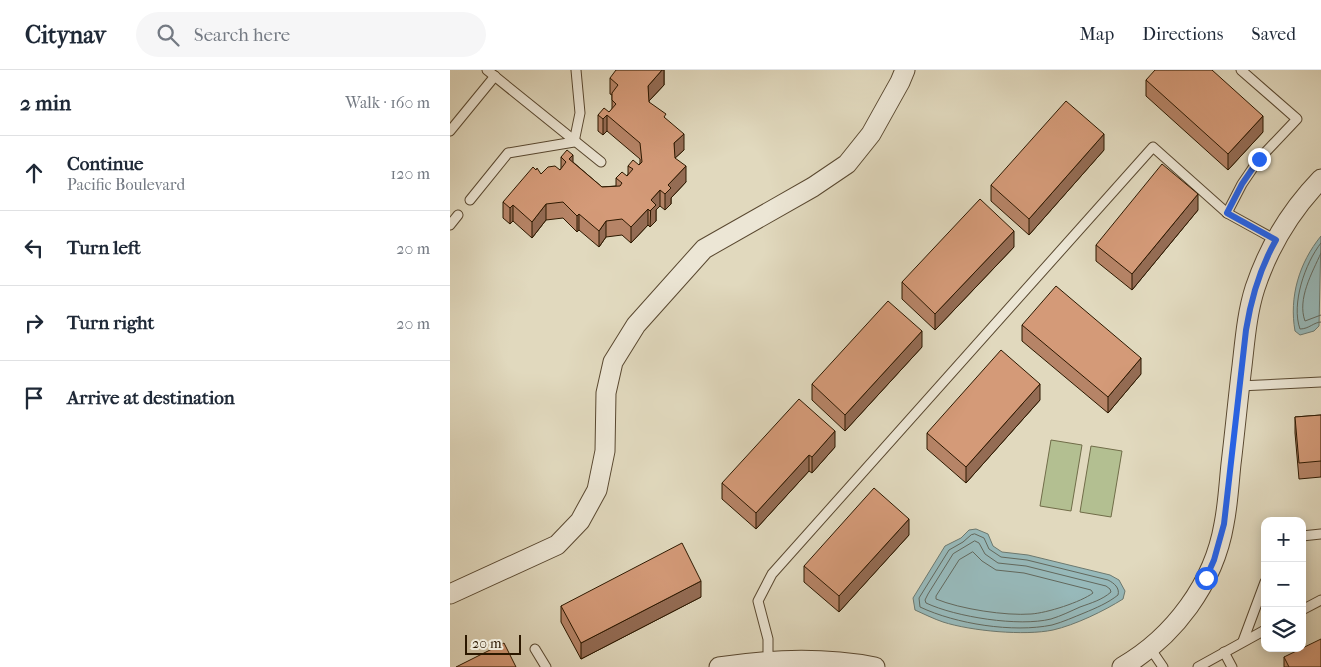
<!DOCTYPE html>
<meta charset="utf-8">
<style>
:root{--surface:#fff;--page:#f6f6f7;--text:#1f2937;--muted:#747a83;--line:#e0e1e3}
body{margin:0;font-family:"IM FELL French Canon",serif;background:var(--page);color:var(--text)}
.controls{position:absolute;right:15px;bottom:15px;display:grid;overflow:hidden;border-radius:10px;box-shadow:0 2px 12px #0003}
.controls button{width:45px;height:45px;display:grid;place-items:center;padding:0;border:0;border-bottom:1px solid var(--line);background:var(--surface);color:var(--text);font:25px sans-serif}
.scale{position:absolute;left:15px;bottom:12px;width:56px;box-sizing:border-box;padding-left:5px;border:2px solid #2c1800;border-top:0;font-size:14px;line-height:18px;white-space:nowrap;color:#2c1800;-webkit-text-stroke:4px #ece6d5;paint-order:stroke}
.stop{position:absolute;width:15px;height:15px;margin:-11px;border:4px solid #2563eb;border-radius:50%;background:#fff}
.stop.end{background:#2563eb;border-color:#fff;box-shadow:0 1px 5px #0008}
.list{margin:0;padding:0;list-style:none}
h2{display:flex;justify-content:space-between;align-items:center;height:65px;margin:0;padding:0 20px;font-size:21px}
h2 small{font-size:16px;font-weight:400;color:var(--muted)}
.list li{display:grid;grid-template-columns:32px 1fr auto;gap:15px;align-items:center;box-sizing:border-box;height:75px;padding:0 20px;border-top:1px solid var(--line)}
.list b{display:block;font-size:19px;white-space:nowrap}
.list p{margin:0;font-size:16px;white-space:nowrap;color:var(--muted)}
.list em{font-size:16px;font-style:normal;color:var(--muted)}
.icon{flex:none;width:28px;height:28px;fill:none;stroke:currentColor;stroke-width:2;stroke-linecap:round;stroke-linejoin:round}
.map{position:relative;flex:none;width:871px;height:597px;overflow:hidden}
header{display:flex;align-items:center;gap:30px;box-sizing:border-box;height:70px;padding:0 25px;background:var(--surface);border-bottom:1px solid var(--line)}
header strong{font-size:24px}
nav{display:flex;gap:28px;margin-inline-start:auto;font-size:18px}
.search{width:350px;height:45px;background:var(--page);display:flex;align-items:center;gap:12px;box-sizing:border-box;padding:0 18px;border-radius:28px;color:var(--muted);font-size:19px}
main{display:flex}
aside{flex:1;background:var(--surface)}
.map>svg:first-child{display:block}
.green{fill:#b3bf91;stroke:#706c48}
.water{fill:#97b9ba;stroke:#6c7970}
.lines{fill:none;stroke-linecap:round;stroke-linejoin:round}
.shore{stroke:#62685d;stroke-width:1}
.lane-casing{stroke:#594830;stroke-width:11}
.street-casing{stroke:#594830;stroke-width:21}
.lane{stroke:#ece6d5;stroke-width:9}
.street{stroke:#ece6d5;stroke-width:19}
.wall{fill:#b68467;stroke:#2c1800}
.shaded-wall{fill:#946c54;stroke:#2c1800}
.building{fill:#d49a78;stroke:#2c1800}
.route{stroke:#2563eb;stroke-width:6}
</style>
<header>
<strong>Citynav</strong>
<div class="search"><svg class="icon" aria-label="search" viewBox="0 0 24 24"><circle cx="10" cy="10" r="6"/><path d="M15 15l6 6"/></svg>Search here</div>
<nav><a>Map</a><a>Directions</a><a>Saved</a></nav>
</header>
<main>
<aside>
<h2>2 min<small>Walk · 160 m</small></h2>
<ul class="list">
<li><svg class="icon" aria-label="ahead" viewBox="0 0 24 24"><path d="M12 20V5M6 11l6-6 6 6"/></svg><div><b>Continue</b><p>Pacific Boulevard</p></div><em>120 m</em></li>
<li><svg class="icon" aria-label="left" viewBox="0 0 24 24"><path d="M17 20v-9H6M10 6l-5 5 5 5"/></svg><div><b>Turn left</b></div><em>20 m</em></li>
<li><svg class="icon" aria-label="right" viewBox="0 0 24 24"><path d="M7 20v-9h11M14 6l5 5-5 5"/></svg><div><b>Turn right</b></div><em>20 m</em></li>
<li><svg class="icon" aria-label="arrive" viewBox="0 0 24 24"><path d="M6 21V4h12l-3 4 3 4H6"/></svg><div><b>Arrive at destination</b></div></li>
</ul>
</aside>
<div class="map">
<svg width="871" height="597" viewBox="0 0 871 597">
<rect width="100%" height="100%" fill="#e1d9be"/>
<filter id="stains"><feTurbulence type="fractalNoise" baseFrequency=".004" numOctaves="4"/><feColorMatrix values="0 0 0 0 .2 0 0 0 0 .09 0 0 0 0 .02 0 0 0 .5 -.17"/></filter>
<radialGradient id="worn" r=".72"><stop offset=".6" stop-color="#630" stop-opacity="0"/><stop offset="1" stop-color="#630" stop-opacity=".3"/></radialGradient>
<g class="green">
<path d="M601,370l31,5 -11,66 -31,-5z"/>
<path d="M641,376l31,5 -11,66 -31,-5z"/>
</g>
<g class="water">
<path d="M871,166l-2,90 -5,5 -14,4 -5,-4c-6,-34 4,-68 26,-95z"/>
<path d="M526,459l12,5 5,12 9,6 26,3 82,20 9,5 6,11 -2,8c-19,12 -48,26 -70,31 -28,6 -82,1 -110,-8 -9,-3 -19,-8 -28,-12l-2,-12 32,-52 16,-8 8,-8z"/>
</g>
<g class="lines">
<g class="shore">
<path d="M871,173c-16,20 -30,61 -21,86 9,0 14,-7 21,-7"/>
<path d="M871,183c-9,20 -24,46 -16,68l16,-6"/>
<path d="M525,464l9,4 5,11 12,8 26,3 81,20c6,3 12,8 10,15 -10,8 -22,13 -34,18 -10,4 -21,9 -32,12 -39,8 -96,-1 -132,-18l-1,-9 30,-48 14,-8 8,-7z"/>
<path d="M525,471l4,2 6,11 13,9 28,3 80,20 4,3 1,3c-9,8 -20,11 -31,15 -9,4 -19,9 -29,12 -32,8 -95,-2 -125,-16l-1,-3 3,-6 25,-40z"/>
<path d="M523,482l9,9 14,9 28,3 67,17 2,3c-12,9 -46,20 -62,21 -25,2 -71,-5 -95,-15v-3l23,-36z"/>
</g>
<defs>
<g id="lane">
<path d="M37,0l114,92"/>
<path d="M0,61l45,-55"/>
<path d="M20,130l38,-47 66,-11 6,-29 -4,-43"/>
<path d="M777,143l15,-29 17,-25 38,-40 -56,-49"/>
<path d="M0,155l8,-10"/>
<path d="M789,316l82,-4"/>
<path d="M852,466l19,-2"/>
<path d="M852,540l19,-10"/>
<path d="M793,571l22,-59"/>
<path d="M700,578l13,19"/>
<path d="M85,579l11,18"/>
<path d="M774,582l8,15"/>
<path d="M318,594v-25l-10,-38 14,-27 381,-427 74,66 49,27"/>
<path d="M748,597l67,-37"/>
</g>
<g id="street">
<path d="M0,524l107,-49 23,-24 17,-31 8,-39 1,-58 7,-31 23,-37 68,-76 109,-62 34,-23 24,-30 29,-52 5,-12"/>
<path d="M269,597c52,-8 104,-10 156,0"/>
<path d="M672,597c52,-30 92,-84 102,-143 4,-20 5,-41 7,-60 4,-33 7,-66 11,-98 3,-26 5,-53 13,-78 14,-42 36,-78 66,-109"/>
</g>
</defs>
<use href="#lane" class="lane-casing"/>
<use href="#street" class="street-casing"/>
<use href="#lane" class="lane"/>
<use href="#street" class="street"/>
</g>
<g class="wall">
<path d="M214,0v15l-15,16v1l17,17 18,31 -9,8 11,24 -15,16v6l-6,6 -5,-4 -4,4v11l-6,6 -2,-2 -17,18 -9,-8 -16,2 -7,10 -20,-17 -2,2 -14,-14 -17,2 -14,18 -19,-17 -3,3 -7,-6v-16l38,-28 19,-4 1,-1v-12l12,5 29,25 14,-1v-8l11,-2 1,-2v-8l11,-1 1,-2v-4l-33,-28 -4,4 -5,-4v-16l11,-3 3,-3v-14l-2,-1v-16z"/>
<path d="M696,10l117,52 -35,38 -82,-74z"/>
<path d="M654,80l-75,85 -38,-34v-16z"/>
<path d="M748,140l-66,80 -36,-29v-16z"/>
<path d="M564,177l-79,83 -33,-31v-17z"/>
<path d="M572,255l119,49 -33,39 -86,-72z"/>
<path d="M472,277l-77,84 -33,-31v-16z"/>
<path d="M590,330l-74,83 -39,-34v-16z"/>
<path d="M871,345v62l-22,2 -4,-46v-16z"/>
<path d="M385,377l-23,26 -3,-2 -53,58 -34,-30v-16z"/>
<path d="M459,465l-70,77 -35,-30v-16z"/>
<path d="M251,527l-120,62 -20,-37v-16z"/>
<path d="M834,587l37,10h-37z"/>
</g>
<g class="shaded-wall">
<path d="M212,0h2v15l-16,17v-16z"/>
<path d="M157,45v16l-4,4v-16z"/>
<path d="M813,46v16l-35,38v-16z"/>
<path d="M234,64v16l-10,9v-16z"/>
<path d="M654,64v16l-75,85v-16z"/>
<path d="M123,85v16l-4,-12z"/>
<path d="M236,96v16l-15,16v6l-6,6v-16l3,-9z"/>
<path d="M210,120v16l-4,4v11l-6,6 1,-27z"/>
<path d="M748,124v16l-66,80v-16z"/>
<path d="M96,134v16l-14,18v-16z"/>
<path d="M63,135v16l-3,3v-16z"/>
<path d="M198,139v16l-17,18v-16z"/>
<path d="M129,144v16l-2,2v-16z"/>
<path d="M156,151v16l-7,10v-16z"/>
<path d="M564,161v16l-79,83v-16z"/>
<path d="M472,261v16l-77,84v-16z"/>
<path d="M691,288v16l-33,39v-16z"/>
<path d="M590,314v16l-74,83v-16z"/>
<path d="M385,361v16l-23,26v-16z"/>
<path d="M359,385v16l-53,58v-16z"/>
<path d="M459,449v16l-70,77v-16z"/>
<path d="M251,511v16l-120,62v-16z"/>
</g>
<g class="building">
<path d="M166,0h46l-14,16 1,16 17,12 -2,3 20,17 -10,9 1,15 11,8 -18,19 3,3 -6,6 -5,-4 -9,10 5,5 -6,6 -2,-2 -17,18 -9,-8 -16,2 -7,10 -20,-17 -2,2 -14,-14 -17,2 -14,18 -19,-17 -3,3 -7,-6 30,-35 3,3 1,-2 4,6 7,-7 7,-1 5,4 6,-8 -5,-5 6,-7 6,5 -4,4 33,28 18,-1 2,-3 -6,-5 6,-6 5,4 6,-7 -5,-3 5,-6 6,5 3,-3 -2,-19 -33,-28 -4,4 -5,-4 6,-7 5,4 7,-8 -4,-4v-7l6,-8 -8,-7z"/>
<path d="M705,0h57l51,46 -35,38 -82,-74z"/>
<path d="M616,31l38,33 -75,85 -38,-34z"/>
<path d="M712,94l36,30 -66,80 -36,-29z"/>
<path d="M530,129l34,32 -79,83 -33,-32z"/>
<path d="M606,216l85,72 -33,39 -86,-72z"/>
<path d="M438,231l34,30 -77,84 -33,-31z"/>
<path d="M551,280l39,34 -74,83 -39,-34z"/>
<path d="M349,329l36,32 -23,26 -3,-2 -53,58 -34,-30z"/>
<path d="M871,345v46l-22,2 -4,-46z"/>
<path d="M424,418l35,31 -70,77 -35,-30z"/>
<path d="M232,473l19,38 -120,62 -20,-37z"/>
<path d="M871,569v28h-32l-5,-10z"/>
<path d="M54,573l12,24h-60z"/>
</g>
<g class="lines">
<path class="route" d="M756,508l8,-18 10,-36 22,-194c5,-31 14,-62 30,-90l-49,-27 15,-29 17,-25"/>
</g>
<rect width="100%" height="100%" filter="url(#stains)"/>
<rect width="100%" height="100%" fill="url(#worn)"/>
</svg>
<div class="controls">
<button>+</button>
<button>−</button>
<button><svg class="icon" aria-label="layers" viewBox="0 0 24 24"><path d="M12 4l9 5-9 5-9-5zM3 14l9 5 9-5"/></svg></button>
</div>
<div class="scale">20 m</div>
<div class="stop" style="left:756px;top:508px"></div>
<div class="stop end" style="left:809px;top:89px"></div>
</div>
</main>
